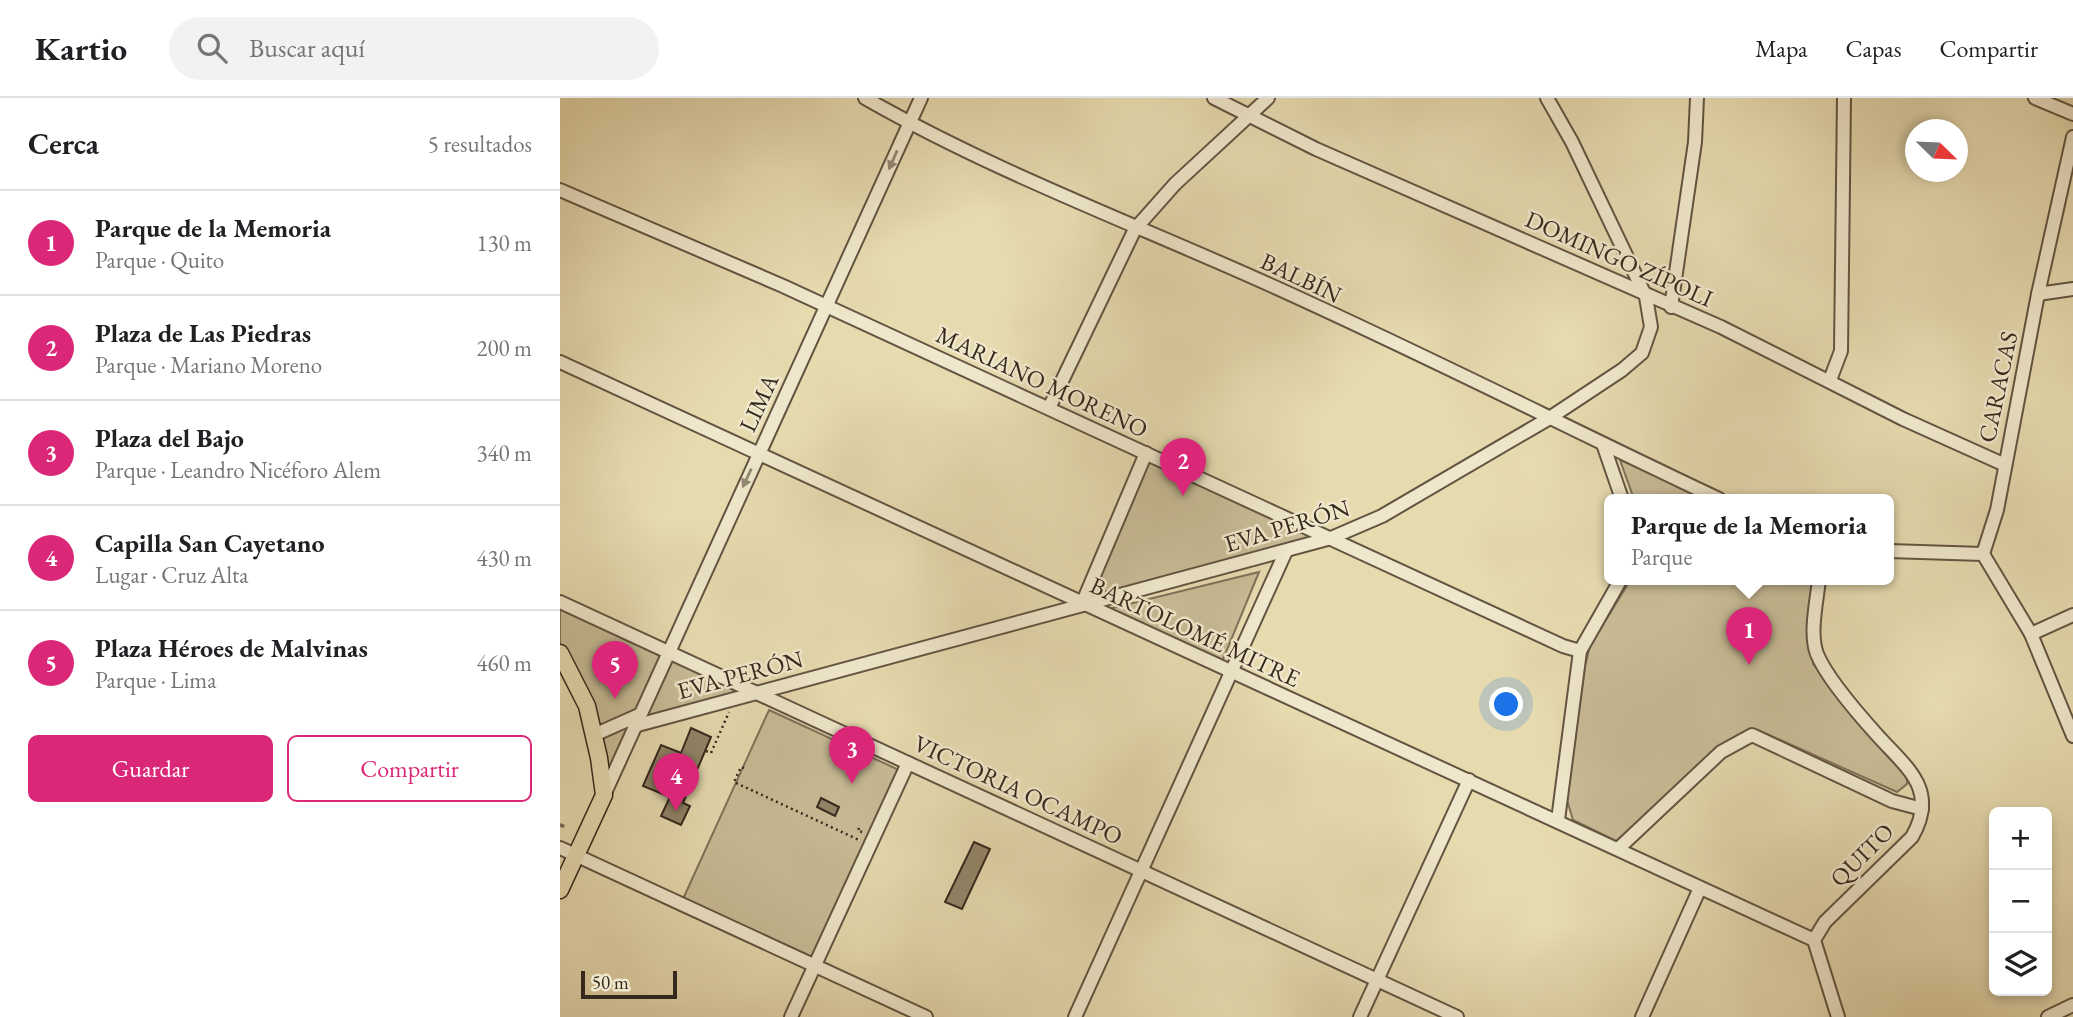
<!DOCTYPE html>
<html lang="es">
<meta charset="utf-8">
<style>
:root{--surface:#fff;--page:#f2f2f2;--text:#202124;--muted:#757577;--line:#e0e0e0;--accent:#db2777}
body{margin:0;font-family:"EB Garamond",serif;background:var(--page);color:var(--text)}
.controls{position:absolute;right:21px;bottom:21px;display:grid;overflow:hidden;border-radius:10px;box-shadow:0 4px 10px #0003}
.controls button{width:63px;height:63px;display:grid;place-items:center;padding:0;border:0;border-bottom:2px solid var(--line);background:var(--surface);color:var(--text);font:35px sans-serif}
.compass{position:absolute;left:1345px;top:21px;width:63px;height:63px;border-radius:50%;background:var(--surface);box-shadow:0 4px 10px #0003;rotate:113deg}
.scale{position:absolute;left:21px;bottom:18px;width:96px;box-sizing:border-box;padding-left:7px;border:4px solid #37281d;border-top:0;font-size:19px;line-height:24px;white-space:nowrap;color:#37281d;-webkit-text-stroke:5px #efe7cb;paint-order:stroke}
.you{position:absolute;left:947px;top:607px;width:24px;height:24px;margin:-18px;border:5px solid #fff;border-radius:50%;background:#1a73e8;box-shadow:0 0 0 10px #1a73e833}
.badge{display:grid;place-items:center;width:46px;height:46px;border-radius:50%;background:var(--accent);color:#fff;font-size:23px;font-weight:700}
.pin{position:absolute;translate:-50% -58px;filter:drop-shadow(0 2px 4px #0008)}
.pin::after{content:'';position:absolute;top:37px;width:24px;height:21px;background:inherit;clip-path:polygon(0 0,100% 0,50% 100%)}
.popup{position:absolute;left:1044px;top:396px;width:290px;height:91px;box-sizing:border-box;display:grid;place-content:center;border-radius:10px;background:var(--surface);filter:drop-shadow(0 2px 5px #0005);font-size:23px;white-space:nowrap;color:var(--muted)}
.popup b{font-size:26px;color:var(--text)}
.popup::after{content:'';position:absolute;left:50%;top:100%;margin-left:-14px;border:14px solid transparent;border-top-color:var(--surface)}
.list{margin:0;padding:0;list-style:none}
h2{display:flex;justify-content:space-between;align-items:center;height:91px;margin:0;padding:0 28px;font-size:30px}
h2 small{font-size:23px;font-weight:400;color:var(--muted)}
.list li{display:grid;grid-template-columns:46px 1fr auto;gap:21px;align-items:center;box-sizing:border-box;height:105px;padding:0 28px;border-top:2px solid var(--line)}
.list b{display:block;font-size:26px;white-space:nowrap}
.list p{margin:0;font-size:23px;white-space:nowrap;color:var(--muted)}
.list em{font-size:23px;font-style:normal;color:var(--muted)}
.actions{display:flex;gap:14px;padding:21px 28px}
.actions a{flex:1;padding:16px 0;border:2px solid var(--accent);border-radius:10px;text-align:center;font-size:24px;color:var(--accent)}
.actions .main{background:var(--accent);color:#fff}
.icon{flex:none;width:38px;height:38px;fill:none;stroke:currentColor;stroke-width:2;stroke-linecap:round;stroke-linejoin:round}
.map{position:relative;flex:none;width:1513px;height:919px;overflow:hidden}
header{display:flex;align-items:center;gap:42px;box-sizing:border-box;height:98px;padding:0 35px;background:var(--surface);border-bottom:2px solid var(--line)}
header strong{font-size:33px}
nav{display:flex;gap:38px;margin-inline-start:auto;font-size:24px}
.search{width:490px;height:63px;background:var(--page);display:flex;align-items:center;gap:18px;box-sizing:border-box;padding:0 24px;border-radius:38px;color:var(--muted);font-size:26px}
main{display:flex}
aside{flex:1;background:var(--surface)}
.map>svg:first-child{display:block}
.green{fill:#c8bc96;stroke:#80725a;stroke-width:2}
.lines{fill:none;stroke-linecap:round;stroke-linejoin:round}
.stream{stroke:#7c6e57;stroke-width:3.5}
.building{fill:#928569;stroke:#37281d;stroke-width:2}
.minor-casing{stroke:#635442;stroke-width:16}
.major-casing{stroke:#37281d;stroke-width:19}
.path{stroke:#37281d;stroke-width:2.5;stroke-dasharray:2 3.5;stroke-linecap:butt}
.minor{stroke:#efe7cb;stroke-width:12}
.major{stroke:#e6daaf;stroke-width:16}
.oneway{fill:#938874}
.labels{text-anchor:middle;stroke-width:5;stroke-linejoin:round;paint-order:stroke}
.street-label{font-size:24px;fill:#37281d;stroke:#efe7cb}
</style>
<header>
<strong>Kartio</strong>
<div class="search"><svg class="icon" aria-label="search" viewBox="0 0 24 24"><circle cx="10" cy="10" r="6"/><path d="M15 15l6 6"/></svg>Buscar aquí</div>
<nav><a>Mapa</a><a>Capas</a><a>Compartir</a></nav>
</header>
<main>
<aside>
<h2>Cerca<small>5 resultados</small></h2>
<ul class="list">
<li><span class="badge">1</span><div><b>Parque de la Memoria</b><p>Parque · Quito</p></div><em>130 m</em></li>
<li><span class="badge">2</span><div><b>Plaza de Las Piedras</b><p>Parque · Mariano Moreno</p></div><em>200 m</em></li>
<li><span class="badge">3</span><div><b>Plaza del Bajo</b><p>Parque · Leandro Nicéforo Alem</p></div><em>340 m</em></li>
<li><span class="badge">4</span><div><b>Capilla San Cayetano</b><p>Lugar · Cruz Alta</p></div><em>430 m</em></li>
<li><span class="badge">5</span><div><b>Plaza Héroes de Malvinas</b><p>Parque · Lima</p></div><em>460 m</em></li>
</ul>
<div class="actions"><a class="main">Guardar</a><a>Compartir</a></div>
</aside>
<div class="map">
<svg width="1513" height="919" viewBox="0 0 1513 919">
<rect width="100%" height="100%" fill="#e6daaf"/>
<filter id="stains"><feTurbulence type="fractalNoise" baseFrequency=".00286" numOctaves="4"/><feColorMatrix values="0 0 0 0 .2 0 0 0 0 .09 0 0 0 0 .02 0 0 0 .5 -.17"/></filter>
<radialGradient id="worn" r=".72"><stop offset=".6" stop-color="#630" stop-opacity="0"/><stop offset="1" stop-color="#630" stop-opacity=".3"/></radialGradient>
<g class="green">
<path d="M586,355l185,85 -249,66z"/>
<path d="M1060,362l5,2 82,37h-73z"/>
<path d="M699,474l-37,90 -114,-53z"/>
<path d="M1071,481h184l-2,85 94,112v8l-10,8 -139,-62 -11,2 -17,10 -114,99 -43,-21 -6,-20 18,-134 5,-20z"/>
<path d="M0,504l198,90 -124,34 -30,69 -5,-37 -39,-105z"/>
<path d="M209,612l130,60 -86,188 -130,-59z"/>
</g>
<g class="lines">
<path class="stream" d="M0,727l3,1"/>
</g>
<g class="building">
<path d="M131,630l20,9 -28,66 7,3 -9,19 -20,-9 9,-19 -27,-11 18,-41 20,8z"/>
<path d="M261,700l18,9 -4,9 -18,-9z"/>
<path d="M414,744l16,7 -28,60 -17,-7z"/>
</g>
<g class="lines">
<defs>
<g id="minor">
<path d="M305,0c126,72 262,123 394,182 155,69 307,147 460,219"/>
<path d="M654,0l102,51 405,178 182,92 100,45"/>
<path d="M1475,0l38,16"/>
<path d="M0,92l223,96 780,360 17,5"/>
<path d="M1478,196l35,-5"/>
<path d="M1111,209l24,-165 2,-44"/>
<path d="M0,264l1254,578"/>
<path d="M1270,282l11,-29 3,-253"/>
<path d="M489,310l86,-179 40,-45 93,-86"/>
<path d="M1043,346l19,55"/>
<path d="M1329,453l94,3"/>
<path d="M1423,456l14,-44 41,-216 35,-157"/>
<path d="M1423,456l48,80 42,102"/>
<path d="M1259,481c-2,22 -10,54 -2,75 10,25 43,62 61,82 29,32 61,54 34,101l-87,85 -11,18 24,77"/>
<path d="M0,504l897,415"/>
<path d="M522,506l64,-151"/>
<path d="M1471,536l42,-19"/>
<path d="M74,628l697,-188 51,-22 166,-97 74,-49 20,-17 9,-26 -5,-30 -74,-155 -25,-44"/>
<path d="M34,637l45,-20"/>
<path d="M44,697l317,-697"/>
<path d="M998,722l22,-169 41,-72"/>
<path d="M0,750l366,169"/>
<path d="M1058,751l103,-97 31,-17 140,66 30,8"/>
<path d="M231,919l117,-254"/>
<path d="M515,919l211,-466"/>
<path d="M800,919l109,-237"/>
<path d="M1082,919l58,-129"/>
<path d="M1488,919l25,-12"/>
</g>
<path id="major" d="M0,555l27,53 12,52 5,37 -44,95"/>
</defs>
<use href="#minor" class="minor-casing"/>
<use href="#major" class="major-casing"/>
<g class="path">
<path d="M146,653l5,2 18,-41"/>
<path d="M184,670l-3,-1 -7,15 125,58"/>
<path d="M299,730l-1,3 4,1"/>
</g>
<use href="#minor" class="minor"/>
<use href="#major" class="major"/>
</g>
<defs><path id="oneway-solid" d="M-6-.8H1V-3.2L6.5 0L1 3.2V.8H-6Z" transform="scale(1.75)"/></defs>
<g class="oneway">
<use href="#oneway-solid" transform="translate(333 62) rotate(114)"/>
<use href="#oneway-solid" transform="translate(187 380) rotate(115)"/>
</g>
<g class="labels">
<g class="street-label">
<text transform="translate(1059 161) rotate(24)" y="8">DOMINGO ZÍPOLI</text>
<text transform="translate(741 180) rotate(25)" y="8">BALBÍN</text>
<text transform="translate(482 284) rotate(25)" y="8">MARIANO MORENO</text>
<text transform="translate(1438 289) rotate(-78)" y="8">CARACAS</text>
<text transform="translate(199 305) rotate(-65)" y="8">LIMA</text>
<text transform="translate(727 428) rotate(-17)" y="8">EVA PERÓN</text>
<text transform="translate(635 534) rotate(25)" y="8">BARTOLOMÉ MITRE</text>
<text transform="translate(180 577) rotate(-15)" y="8">EVA PERÓN</text>
<text transform="translate(458 692) rotate(25)" y="8">VICTORIA OCAMPO</text>
<text transform="translate(1302 757) rotate(-45)" y="8">QUITO</text>
</g>
</g>
<rect width="100%" height="100%" filter="url(#stains)"/>
<rect width="100%" height="100%" fill="url(#worn)"/>
</svg>
<div class="controls">
<button>+</button>
<button>−</button>
<button><svg class="icon" aria-label="layers" viewBox="0 0 24 24"><path d="M12 4l9 5-9 5-9-5zM3 14l9 5 9-5"/></svg></button>
</div>
<svg class="compass" viewBox="-18 -18 36 36"><path d="M0-13l5 13h-10z" fill="#e53935"/><path d="M0 13l5-13h-10z" fill="#757577"/></svg>
<div class="scale">50 m</div>
<div class="you"></div>
<div class="pin badge" style="left:1189px;top:567px">1</div>
<div class="popup"><b>Parque de la Memoria</b>Parque</div>
<div class="pin badge" style="left:623px;top:398px">2</div>
<div class="pin badge" style="left:292px;top:686px">3</div>
<div class="pin badge" style="left:116px;top:713px">4</div>
<div class="pin badge" style="left:55px;top:601px">5</div>
</div>
</main>
